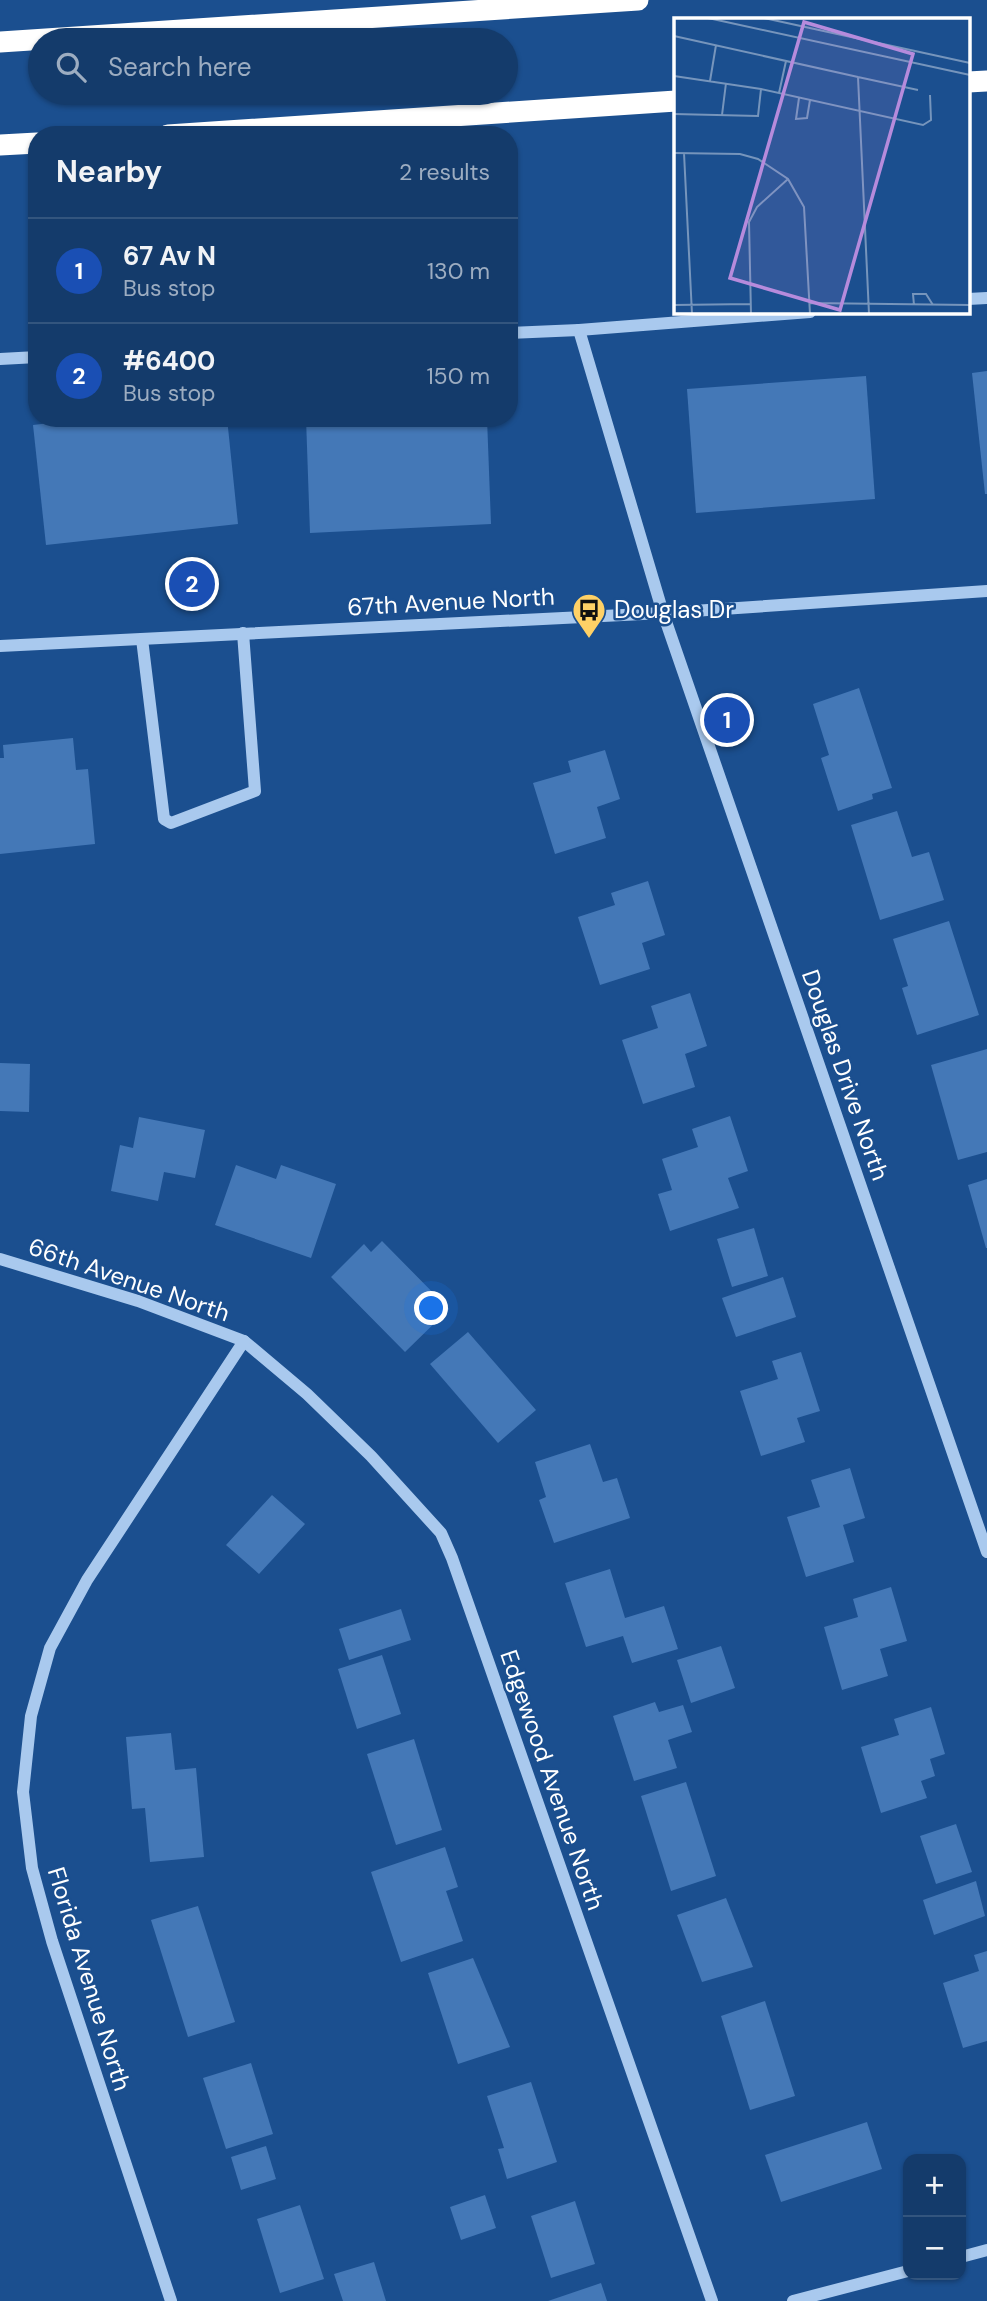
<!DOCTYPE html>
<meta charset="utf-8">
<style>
:root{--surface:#143b6b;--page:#214673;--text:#f1f3f6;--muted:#9dadc1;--line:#33557e;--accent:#e69b98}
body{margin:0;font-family:"DM Sans",sans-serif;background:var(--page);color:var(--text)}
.controls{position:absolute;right:21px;bottom:21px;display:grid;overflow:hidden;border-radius:14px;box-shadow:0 2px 5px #0004}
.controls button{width:63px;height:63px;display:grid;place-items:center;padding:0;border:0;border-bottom:2px solid var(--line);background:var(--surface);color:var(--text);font:35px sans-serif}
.you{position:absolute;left:432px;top:1309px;width:24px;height:24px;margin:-18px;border:5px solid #fff;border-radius:50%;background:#1a73e8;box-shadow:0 0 0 10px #1a73e833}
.badge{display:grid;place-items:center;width:46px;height:46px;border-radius:50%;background:var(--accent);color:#fff;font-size:23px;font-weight:700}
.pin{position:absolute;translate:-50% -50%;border:4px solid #fff;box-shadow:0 2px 7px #0006}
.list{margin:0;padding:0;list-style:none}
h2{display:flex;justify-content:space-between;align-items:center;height:91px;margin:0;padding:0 28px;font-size:30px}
h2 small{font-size:23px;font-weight:400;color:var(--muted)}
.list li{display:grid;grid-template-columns:46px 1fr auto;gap:21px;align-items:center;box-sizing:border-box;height:105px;padding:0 28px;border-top:2px solid var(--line)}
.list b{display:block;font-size:26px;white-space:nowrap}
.list p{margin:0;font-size:23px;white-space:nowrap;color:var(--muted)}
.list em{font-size:23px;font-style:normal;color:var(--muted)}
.icon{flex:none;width:38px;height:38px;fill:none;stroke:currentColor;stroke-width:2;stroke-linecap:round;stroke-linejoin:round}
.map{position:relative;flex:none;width:987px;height:2301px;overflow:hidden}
.search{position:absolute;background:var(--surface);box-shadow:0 2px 5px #0004;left:28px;top:28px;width:490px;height:77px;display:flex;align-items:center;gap:18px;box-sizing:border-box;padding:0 24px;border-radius:38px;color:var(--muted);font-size:26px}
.panel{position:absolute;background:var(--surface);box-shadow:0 2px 5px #0004;left:28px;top:126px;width:490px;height:301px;border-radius:28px}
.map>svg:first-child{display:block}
.building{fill:#4478b7}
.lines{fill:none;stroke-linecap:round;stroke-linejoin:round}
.minor{stroke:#a9c9ee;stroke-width:12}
.highway{stroke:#fff;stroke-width:21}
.labels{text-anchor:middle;stroke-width:5;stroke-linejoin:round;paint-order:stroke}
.street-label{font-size:24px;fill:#fff;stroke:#1b4f8f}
.poi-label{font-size:24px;fill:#fff;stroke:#1b4f8f;text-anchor:start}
.inset-road{fill:none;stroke:#7695bc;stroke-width:2}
.view{fill:#b68bdc;fill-opacity:0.15;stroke:#b68bdc;stroke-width:3.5}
.inset-edge{fill:none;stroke:#fff;stroke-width:3.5}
</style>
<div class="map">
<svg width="987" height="2301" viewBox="0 0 987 2301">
<rect width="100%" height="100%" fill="#1b4f8f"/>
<g class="building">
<path d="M987,371v123h-2l-13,-121z"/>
<path d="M866,376l9,123 -179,14 -9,-124z"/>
<path d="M92,418h135l11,106 -192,21 -13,-120z"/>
<path d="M306,418h181l4,106 -181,9z"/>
<path d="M859,688l33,100 -20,6 1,5 -35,12 -17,-53 8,-3 -16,-51z"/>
<path d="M73,738l3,32 12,-1 7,75 -95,10v-96h4l-1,-13z"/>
<path d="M605,750l15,49 -23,8 9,31 -51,16 -22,-71 38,-11 -3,-11z"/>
<path d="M897,811l15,46 17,-5 15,48 -64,20 -29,-95z"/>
<path d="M648,881l17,54 -23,8 8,26 -50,16 -22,-68 37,-12 -4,-12z"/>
<path d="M949,921l30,94 -62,20 -15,-47 6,-2 -15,-47z"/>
<path d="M690,993l17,53 -22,8 10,33 -52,17 -21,-64 36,-12 -7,-22z"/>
<path d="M987,1049v103l-29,8 -27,-95z"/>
<path d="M0,1063l30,1 -1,48 -29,-1z"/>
<path d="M730,1116l18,55 -20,7 11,30 -69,23 -12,-37 14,-4 -10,-31 36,-12 -6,-18z"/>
<path d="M139,1117l66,13 -10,48 -31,-6 -6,29 -47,-10 9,-46 13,3z"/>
<path d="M236,1165l40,14 5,-14 55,19 -25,74 -96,-33z"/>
<path d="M987,1179v69h-1l-18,-63z"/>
<path d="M754,1228l14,48 -36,11 -15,-48z"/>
<path d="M382,1241l67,68 -44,43 -74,-75 33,-33 7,8z"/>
<path d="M783,1277l13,40 -60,20 -14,-39z"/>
<path d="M468,1332l68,78 -38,33 -68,-79z"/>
<path d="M801,1352l19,59 -23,7 8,24 -44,14 -21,-65 38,-12 -6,-18z"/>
<path d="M590,1444l13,38 14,-4 13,40 -76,25 -15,-43 7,-3 -11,-35z"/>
<path d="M850,1468l15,50 -22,7 11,37 -48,15 -19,-60 33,-10 -9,-27z"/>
<path d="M272,1495l33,29 -46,50 -33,-29z"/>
<path d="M610,1569l15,49 39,-12 14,43 -46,14 -9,-27 -37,11 -21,-64z"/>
<path d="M891,1587l16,54 -27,8 8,27 -46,14 -18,-63 34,-10 -5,-18z"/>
<path d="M401,1609l10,31 -62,20 -10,-31z"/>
<path d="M721,1646l14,42 -44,15 -14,-43z"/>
<path d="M382,1655l19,59 -44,15 -19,-60z"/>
<path d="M655,1702l4,10 24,-7 9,27 -24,8 9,28 -43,13 -21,-65z"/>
<path d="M931,1707l14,47 -15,5 5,17 -14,5 6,17 -46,15 -20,-66 38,-12 -5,-16z"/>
<path d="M171,1733l4,37 21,-2 8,89 -54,5 -5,-54 -13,1 -6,-72z"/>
<path d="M414,1739l28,91 -46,15 -29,-91z"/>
<path d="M686,1782l30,94 -45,15 -30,-95z"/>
<path d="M956,1824l16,48 -36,12 -16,-48z"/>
<path d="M445,1847l13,40 -12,4 17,50 -62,21 -30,-90z"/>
<path d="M976,1881l9,35 -51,19 -11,-35z"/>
<path d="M726,1898l27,69 -51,15 -25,-67z"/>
<path d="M198,1906l37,116 -47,15 -37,-117z"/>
<path d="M987,1951v90l-24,7 -20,-65 36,-12 -5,-16z"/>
<path d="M473,1958l37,89 -52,17 -30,-91z"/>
<path d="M765,2001l30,95 -45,14 -29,-94z"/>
<path d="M251,2063l22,71 -47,15 -23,-71z"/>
<path d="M531,2082l26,80 -50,17 -9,-30 6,-1 -17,-52z"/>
<path d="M867,2122l15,47 -101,33 -16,-47z"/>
<path d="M266,2146l10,33 -35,11 -10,-33z"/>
<path d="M485,2195l11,33 -35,12 -11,-33z"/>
<path d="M575,2201l20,63 -44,14 -20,-62z"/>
<path d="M300,2205l24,74 -44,14 -23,-74z"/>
<path d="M374,2262l12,39h-43l-9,-27z"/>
<path d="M601,2283l6,18h-59z"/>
</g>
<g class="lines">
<g class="minor">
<path d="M968,299l19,-1"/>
<path d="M810,312l-231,18 84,283 324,939"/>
<path d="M509,333l70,-3"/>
<path d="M0,359l37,-2"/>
<path d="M142,639l22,180 7,4 84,-32 -12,-158"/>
<path d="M0,646l663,-33 324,-22"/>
<path d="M0,1259l138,42 106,40 63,53 64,62 70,77 11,25 260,743"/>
<path d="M961,2257l26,-7"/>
<path d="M171,2301l-119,-360 -20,-73 -9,-76 8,-76 19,-68 37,-68 157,-239"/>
<path d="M793,2301l115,-30"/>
</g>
<g class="highway">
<path d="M0,42l638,-42"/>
<path d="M968,82l19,-1"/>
<path d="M168,135l508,-34"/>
<path d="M0,145l37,-2"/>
</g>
</g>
<defs>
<symbol id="bus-pin" viewBox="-11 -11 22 30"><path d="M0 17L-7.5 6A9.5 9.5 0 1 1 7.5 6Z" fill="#ffd166" stroke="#1b4f8f"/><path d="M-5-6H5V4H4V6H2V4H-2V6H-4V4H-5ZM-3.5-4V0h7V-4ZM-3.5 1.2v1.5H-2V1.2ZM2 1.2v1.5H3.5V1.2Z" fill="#111"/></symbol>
</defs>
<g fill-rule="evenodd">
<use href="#bus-pin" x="570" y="591" width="38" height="52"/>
</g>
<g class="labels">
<g class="street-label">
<text transform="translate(451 602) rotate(-3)" y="8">67th Avenue North</text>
<text transform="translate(845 1075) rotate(71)" y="8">Douglas Drive North</text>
<text transform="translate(129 1280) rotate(19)" y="8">66th Avenue North</text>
<text transform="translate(552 1780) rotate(71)" y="8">Edgewood Avenue North</text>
<text transform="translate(89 1979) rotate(73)" y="8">Florida Avenue North</text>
</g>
<g class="poi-label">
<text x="614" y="618">Douglas Dr</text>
</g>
</g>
<g transform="translate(674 18)">
<rect width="296" height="296" fill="#1b4f8f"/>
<path class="inset-road" d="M34,0l262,57M90,0l206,45M0,18l184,41M0,58l87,13 162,36 8,-5 -1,-25M36,63l6,-36M105,75l7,-32M125,80l-3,21 11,-1 3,-18M0,96l84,2 3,-27M48,97l4,-32M0,135l66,1 18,5 30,20 16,28 6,107M10,135l8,161M136,285l160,2M0,287l76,-1M240,287l-1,-11h13l7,11M77,296l-2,-92 8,-15 31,-28M195,296l-11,-237 60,13"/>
<path class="view" d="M130,4l109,32 -73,256 -110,-32z"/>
<rect width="296" height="296" class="inset-edge"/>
</g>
</svg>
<div class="controls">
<button>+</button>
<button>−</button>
</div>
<div class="you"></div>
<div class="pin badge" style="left:727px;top:720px;background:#1a4fb4">1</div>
<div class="pin badge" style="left:192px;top:584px;background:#1a4fb4">2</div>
<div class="search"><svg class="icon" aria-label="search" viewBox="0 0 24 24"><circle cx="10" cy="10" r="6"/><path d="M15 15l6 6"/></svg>Search here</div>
<section class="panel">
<h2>Nearby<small>2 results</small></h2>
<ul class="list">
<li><span class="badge" style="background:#1a4fb4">1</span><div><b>67 Av N</b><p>Bus stop</p></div><em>130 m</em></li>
<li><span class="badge" style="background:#1a4fb4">2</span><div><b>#6400</b><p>Bus stop</p></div><em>150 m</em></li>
</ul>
</section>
</div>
